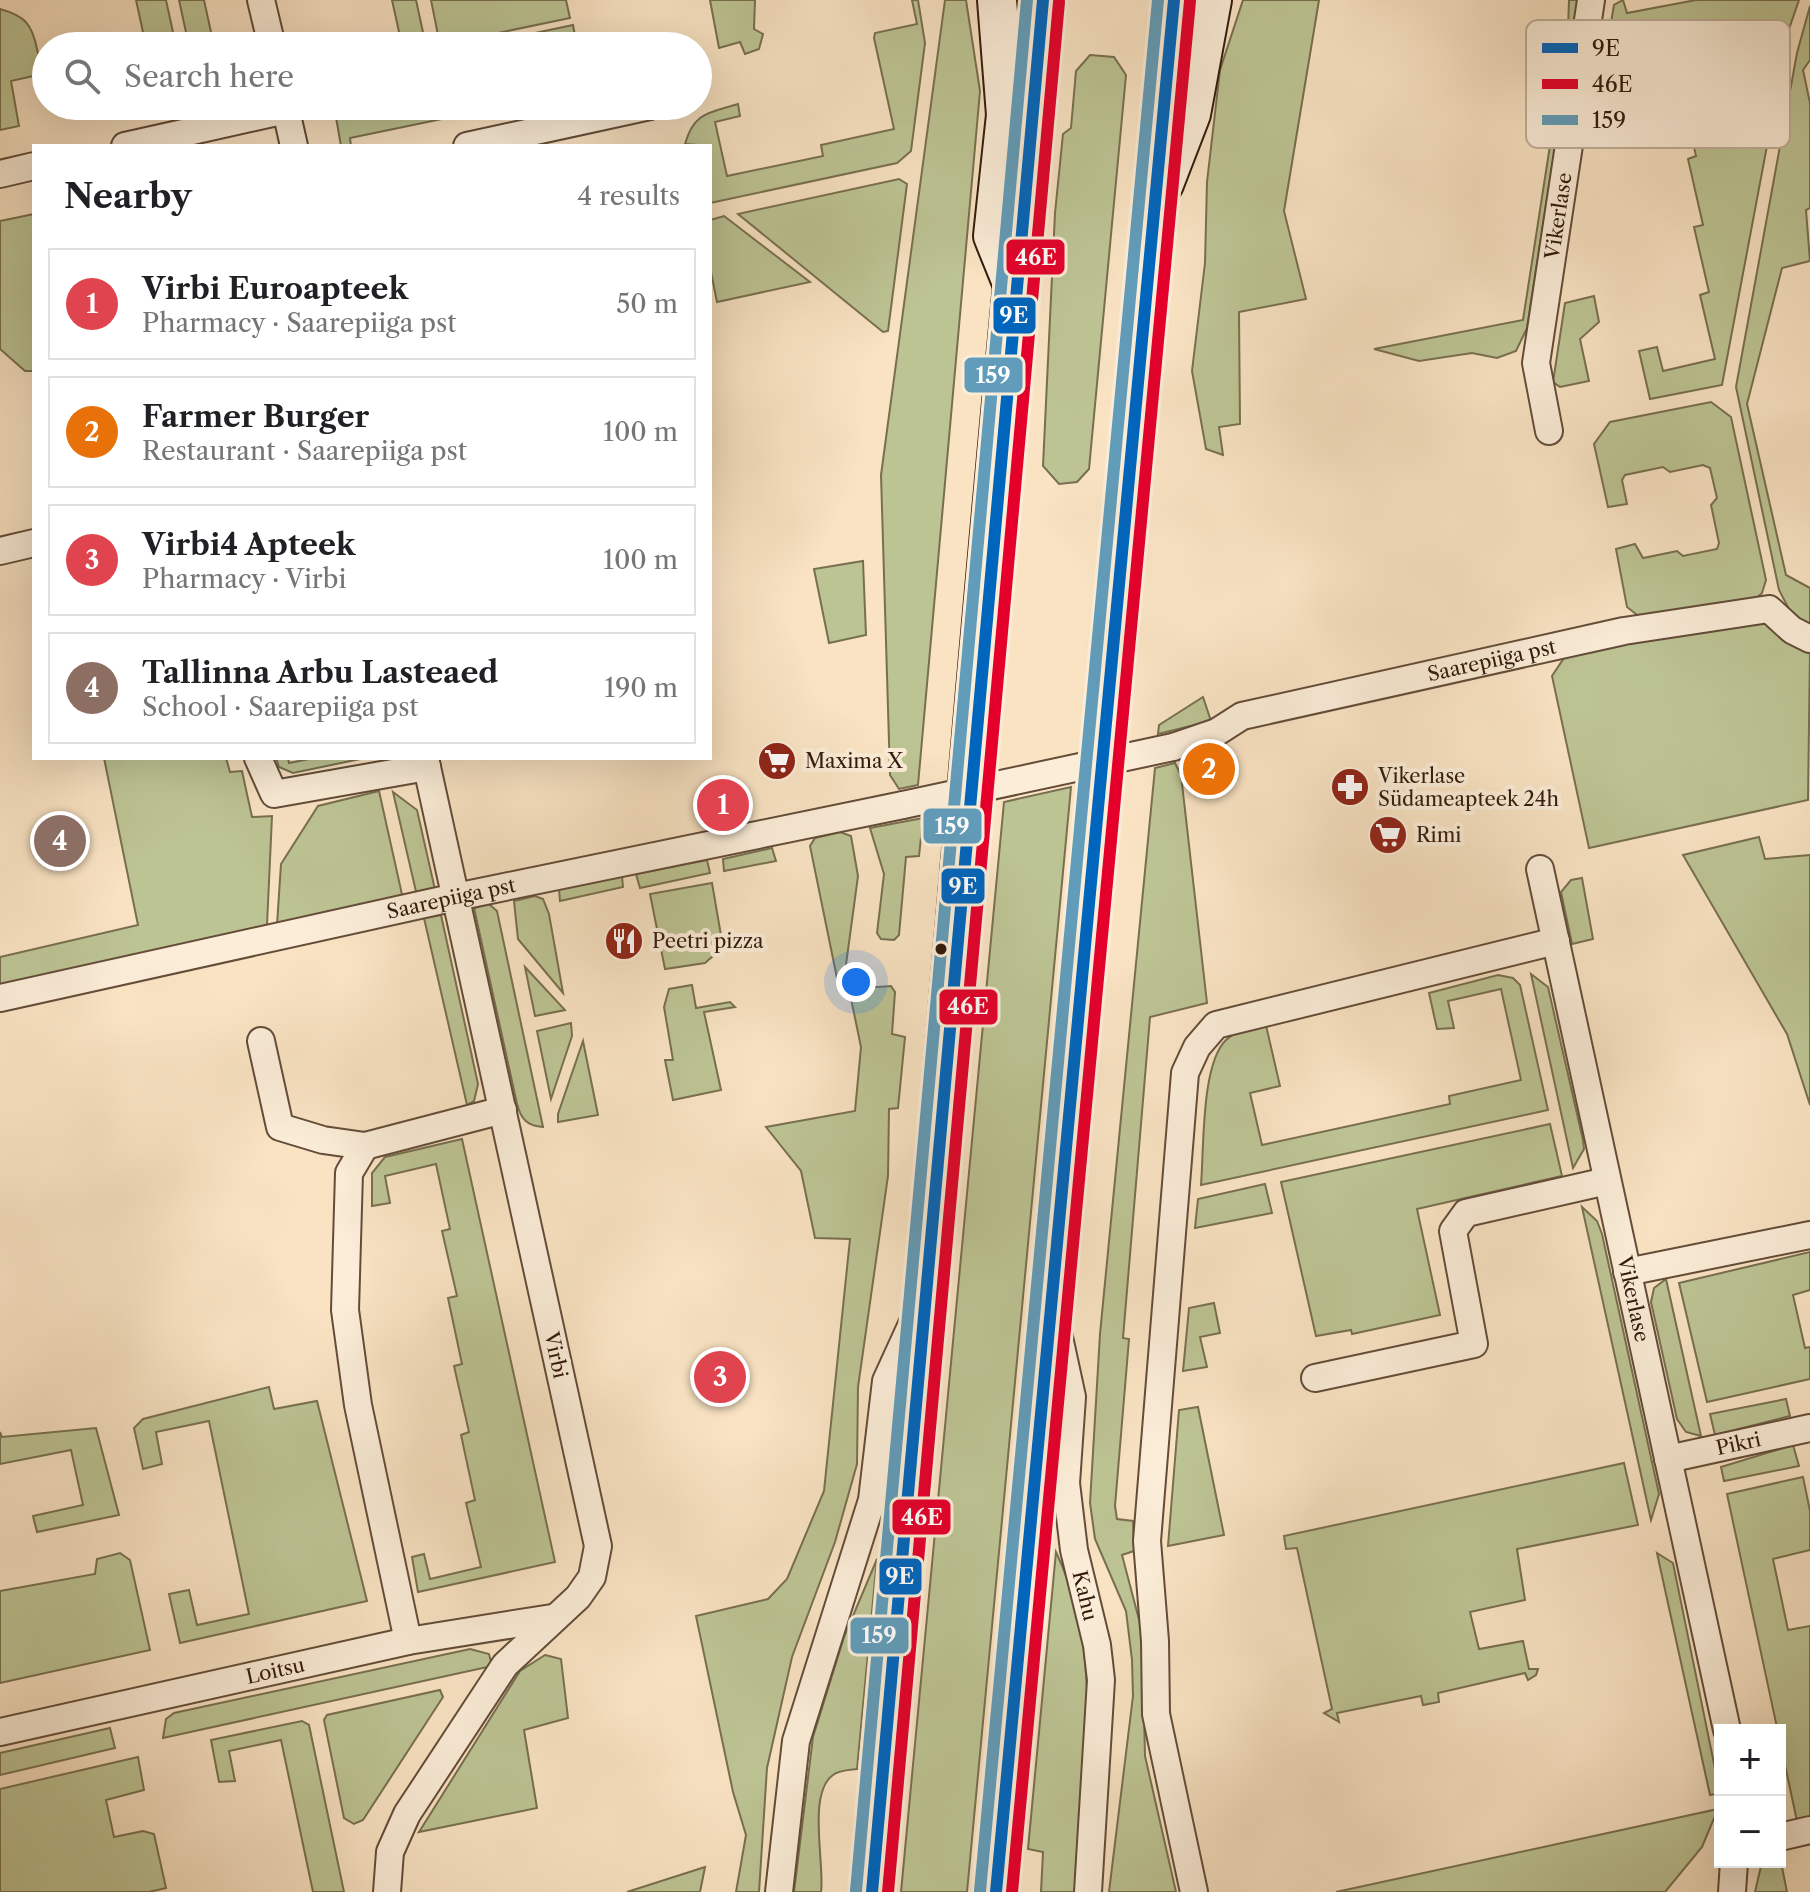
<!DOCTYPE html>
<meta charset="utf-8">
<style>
:root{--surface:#fff;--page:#f6f6f6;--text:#202124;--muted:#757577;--line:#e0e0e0;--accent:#ea580c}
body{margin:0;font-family:"Libre Caslon Text",serif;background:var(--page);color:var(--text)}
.controls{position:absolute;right:24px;bottom:24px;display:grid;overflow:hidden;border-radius:0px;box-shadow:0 8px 32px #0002}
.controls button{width:72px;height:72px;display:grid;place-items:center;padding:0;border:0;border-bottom:2px solid var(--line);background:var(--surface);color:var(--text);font:40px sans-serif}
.you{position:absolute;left:856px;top:982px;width:28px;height:28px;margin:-20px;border:6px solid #fff;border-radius:50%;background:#1a73e8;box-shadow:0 0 0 12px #1a73e833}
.badge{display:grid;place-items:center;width:52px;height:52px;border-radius:50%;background:var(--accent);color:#fff;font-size:26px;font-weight:700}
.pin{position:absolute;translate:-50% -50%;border:4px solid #fff;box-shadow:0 2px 8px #0006}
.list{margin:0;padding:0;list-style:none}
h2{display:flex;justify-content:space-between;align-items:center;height:104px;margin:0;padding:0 32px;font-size:34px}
h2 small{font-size:26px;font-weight:400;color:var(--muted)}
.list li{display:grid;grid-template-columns:52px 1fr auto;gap:24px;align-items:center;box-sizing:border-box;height:112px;margin:0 16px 16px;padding:0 16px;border:2px solid var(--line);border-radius:0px}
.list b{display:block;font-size:30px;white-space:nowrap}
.list p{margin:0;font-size:26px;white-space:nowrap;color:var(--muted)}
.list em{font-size:26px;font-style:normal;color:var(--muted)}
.icon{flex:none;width:44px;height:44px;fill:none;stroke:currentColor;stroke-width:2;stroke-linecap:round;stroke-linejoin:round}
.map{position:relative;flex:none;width:1810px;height:1892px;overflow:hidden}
.search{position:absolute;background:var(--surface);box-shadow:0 8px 32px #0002;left:32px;top:32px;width:680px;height:88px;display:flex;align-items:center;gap:20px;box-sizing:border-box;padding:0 28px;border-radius:44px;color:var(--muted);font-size:30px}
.panel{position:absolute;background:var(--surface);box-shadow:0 8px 32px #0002;left:32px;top:144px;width:680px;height:616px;border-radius:0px}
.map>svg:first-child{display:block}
.green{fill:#bdc494;stroke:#786f50;stroke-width:2}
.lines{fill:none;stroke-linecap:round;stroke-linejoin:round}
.street-casing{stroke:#644c39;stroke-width:30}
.secondary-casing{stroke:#321a0b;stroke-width:42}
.primary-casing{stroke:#321a0b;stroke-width:46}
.street{stroke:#fbedd8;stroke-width:26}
.secondary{stroke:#fbedd8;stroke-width:38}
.primary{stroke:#ecc282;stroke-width:42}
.street-bridge-casing{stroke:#644c39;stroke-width:30;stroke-linecap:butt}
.street-bridge{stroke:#fbedd8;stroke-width:26}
.bus-1-casing{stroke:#fbedd8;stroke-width:18}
.bus-2-casing{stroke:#fbedd8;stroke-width:18}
.bus-3-casing{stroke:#fbedd8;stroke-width:18}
.bus-1{stroke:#0065bd;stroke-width:12}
.bus-2{stroke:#e4002b;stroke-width:12}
.bus-3{stroke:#619cba;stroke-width:12}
.bus-dot{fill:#321a0b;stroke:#fbedd8;stroke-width:3}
.labels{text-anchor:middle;stroke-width:8;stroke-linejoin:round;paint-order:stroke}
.street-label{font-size:20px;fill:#321a0b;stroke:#fbedd8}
.poi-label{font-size:20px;fill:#321a0b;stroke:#fbedd8;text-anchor:start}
.key{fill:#fbedd8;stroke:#bfae9a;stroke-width:2}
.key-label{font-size:22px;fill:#321a0b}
.line-badge{stroke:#fbedd8;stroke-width:3}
.badge-label{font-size:22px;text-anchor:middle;font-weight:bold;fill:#fff}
</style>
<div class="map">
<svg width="1810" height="1892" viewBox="0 0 1810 1892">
<rect width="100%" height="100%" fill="#f9e3c3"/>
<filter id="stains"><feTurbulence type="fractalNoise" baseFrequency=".0025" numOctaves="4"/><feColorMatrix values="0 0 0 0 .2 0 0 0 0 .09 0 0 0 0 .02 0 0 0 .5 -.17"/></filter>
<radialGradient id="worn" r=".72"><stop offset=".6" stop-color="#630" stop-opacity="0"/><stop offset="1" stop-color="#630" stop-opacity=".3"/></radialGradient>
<g class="green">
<path d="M136,0h30l10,46h-30z"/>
<path d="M179,0h25l10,46h-25z"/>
<path d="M392,0h24l10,46h-47l22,-5z"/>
<path d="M431,0h135l4,18 -130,27z"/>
<path d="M710,0h45l-1,29 9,5 -4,15 -14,5 -5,-12 -21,6z"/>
<path d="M912,0h6l7,43 -14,108 -14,12 -187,40v-57l-25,-2c9,-32 24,-31 53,-40l2,12 -25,6 12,54 96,-20 -2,-11 73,-16 -20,-91 1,-5 42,-9z"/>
<path d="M945,0h21l14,91 -62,694 -19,4 -9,-14 -9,-300z"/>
<path d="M1243,0h76l-35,211 22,88 -67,13 1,112 -21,3 4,28 -17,-6 -14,-78 13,-108 2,-81 13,-112z"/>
<path d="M1569,0h9l-51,328 -11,23 -19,7 -25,-5 -53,8 -45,-12 149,-29 45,-291z"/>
<path d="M1623,0l4,13 69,-13h103l-10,29 -67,356 -72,14 -11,-48 18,-4 6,24 52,-12 -15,-64 9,-3 -15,-65 9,-2 -15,-66 8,-3 -14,-65 9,-3 -14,-63 -52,11 4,25 -26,8 11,-64z"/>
<path d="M1810,6v54l-7,10 7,33v105l-4,2 4,51 -28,7 -35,136 39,171 24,13v36l-18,-9 -13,-25 -43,-203 61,-334z"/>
<path d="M0,9c25,7 32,15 37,40 2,9 5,16 1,26l-27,6 8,45 -19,4z"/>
<path d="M573,25l4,21h-104z"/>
<path d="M1090,55l24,2 12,18 -37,394 -12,13 -18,2 -16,-18 12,-253 8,-79 8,-6 5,-57z"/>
<path d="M334,106h105l3,13 -92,19 1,8h-10z"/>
<path d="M899,179l8,5 -19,147 -5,1 -145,-118z"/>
<path d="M34,214v157h-9l-25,-22v-128z"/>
<path d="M724,216l86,66 -93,20 -7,-35v-47z"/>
<path d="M1594,296l5,26 -19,17 9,42 -29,6 -7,-5 12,-79z"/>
<path d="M1711,402l20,15 35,163 -4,13 -9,8 -107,21 -19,-15 -11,-58 19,-5 8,14 34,-7 6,5 34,-7 2,-6 -8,-38 6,-7 -7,-30 -7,-3 -33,7 -7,-5 -38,8 -3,5 5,24 -19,3 -14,-63 16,-22z"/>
<path d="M863,561l3,74 -37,8 -15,-74z"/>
<path d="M1762,622l48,28 -2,150 -219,48 -37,-172 14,-21 146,-32z"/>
<path d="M1203,697l8,24 -53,13 1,-9z"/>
<path d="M104,758h122l4,14 12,-1 10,46 20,-1 -5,109 -267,61v-29l138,-32z"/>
<path d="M276,758h12l1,5 25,-5h51l-72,15 -14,-6z"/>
<path d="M1175,763l6,12 26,228 -57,14 -27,321 6,1 -14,167 2,13 16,2 1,30 -12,4 20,76 3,125 31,136h-67l24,-196 -1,-36 -6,-49 -31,-72 -5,-36 10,-169 55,-566z"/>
<path d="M1071,787l-104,1105h-66l103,-1090z"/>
<path d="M379,791l24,108 -126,26 4,-61 37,-58z"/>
<path d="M393,792l24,18 19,84 -19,2z"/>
<path d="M923,818l-4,38 -13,1 -7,78 -5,5 -13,-1 -4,-6 7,-59 -14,-46z"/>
<path d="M840,832l11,4 7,40 -13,96 3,14 -9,2 -29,-142 5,-8z"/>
<path d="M1759,837l6,22 45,-4v250l-23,-71 -104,-179z"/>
<path d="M772,848l4,13 -52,10 -1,-12z"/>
<path d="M707,860l3,13 -70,15 -4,-14z"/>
<path d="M622,876l1,11 -63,14 -1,-12z"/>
<path d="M1582,878l11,61 -21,5 -11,-52 10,-12z"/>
<path d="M712,883l11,64 -18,16 -40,6 -15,-75z"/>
<path d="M535,896l8,3 6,15 14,79 -45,-54 -4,-38z"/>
<path d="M489,904l8,7 46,216c-16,-1 -22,-8 -26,-23l-43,-196z"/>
<path d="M441,915l37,169 -4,17 -7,4 -43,-187z"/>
<path d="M525,967l40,43 -30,6z"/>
<path d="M1531,974l17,13 35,153 1,9 -11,19z"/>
<path d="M1498,975l15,3 7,7 28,125 -347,75c3,-36 0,-121 25,-145 11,-10 26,-15 39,-19l15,65 -30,7 12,52 188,-41 -1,-8 72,-16 -20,-91 -53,12 6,27 -17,1 -8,-36z"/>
<path d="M692,985l4,23 34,-6 5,5 -31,5 17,78 -48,10 -8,-40h8l-9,-53 5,-18z"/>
<path d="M891,986l4,6 -3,42 13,3 -7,71 -9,1 -1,67 -30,211 -1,77 -22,78 -43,115 -25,111 -8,124h-23l10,-57 -13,-43 -37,-176 72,-17 19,-20 37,-88 26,-252 -35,-1 -14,-67 -35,-44 89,-16 6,-64 -12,-58z"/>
<path d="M571,1023l1,13 -21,63 -14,-68z"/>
<path d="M583,1041l15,74 -40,7v-8z"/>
<path d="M1550,1124l12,52 -145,33 23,106 -88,19 -1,-4 -35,6 -35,-154z"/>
<path d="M462,1139l93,423 -137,30 -6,-35 12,-3 6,25 51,-12 -15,-64 9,-3 -14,-65 8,-3 -15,-66 8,-2 -14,-66 9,-2 -15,-65 8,-2 -14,-65 -51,12 5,27 -18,3v-33l13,-16z"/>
<path d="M1265,1184l7,29 -77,15 3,-29z"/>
<path d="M1582,1207l15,14 5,13 57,260 -8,26z"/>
<path d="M1810,1252v38l-17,5 12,53 5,-1v32l-103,23 -28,-119z"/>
<path d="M1666,1279l35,157 -15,-4 -9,-13 -26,-117 3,-14z"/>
<path d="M1214,1303l6,30 -20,4 7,30 -24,4 6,-63z"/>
<path d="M269,1387l5,22 43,-8 50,200 -187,42 -11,-49 20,-4 8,35 52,-11 -40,-193 -53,11 6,32 -19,5 -9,-41 9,-9z"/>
<path d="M1786,1399l4,17 -75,19 -5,-21z"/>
<path d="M1198,1407l26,128 -56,11 11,-136z"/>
<path d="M96,1428l23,87 -82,17 -4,-16 50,-11 -12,-55 -71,14v-32l2,5z"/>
<path d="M1793,1445l6,21 -75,15 -3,-14z"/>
<path d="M1624,1463l14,62 -121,24 8,51 -55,12 9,37 44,-8 6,28h9l-2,6 -8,5 -3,-7 -87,20 1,9 -16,3 -2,-9 -84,17 2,9 -15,-9 8,-4 -35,-161 -11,1 -2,-13z"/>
<path d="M1803,1477l7,34v39l-37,9 15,71 22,-4v191l-13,4 -70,-327z"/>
<path d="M1056,1552c51,107 26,226 19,340h-34l2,-40 -15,-3z"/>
<path d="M120,1553l10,7 20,90 -150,33v-92l95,-17 2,-15z"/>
<path d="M1657,1553l16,10 47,230 -10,2z"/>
<path d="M877,1559l-20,210c-8,1 -18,1 -24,6 -26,18 -8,90 -12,117h-27l19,-155 31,-100z"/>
<path d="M470,1649l19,5 3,12 -329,72 3,-19 8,-6z"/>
<path d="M545,1655l16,4 7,59 -44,12 13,78 -118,24 101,-161z"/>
<path d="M440,1690l3,7 -80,123 -9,4 -10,-6 -20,-98 3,-5z"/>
<path d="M302,1721l7,4 35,167h-31l-32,-152 -52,11 6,30 -16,1 -8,-42z"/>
<path d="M110,1728l5,20 -115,27v-22z"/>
<path d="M138,1757l6,33 -38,10 8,37 29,-6 11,3 12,54 -17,4h-149v-103z"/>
<path d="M1718,1809l-16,38 -37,45h-329z"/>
<path d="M1780,1857l7,35h-32l6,-26 19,-4z"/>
<path d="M705,1867l-5,25h-73z"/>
</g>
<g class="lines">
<defs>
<g id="street">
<path d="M261,0l11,46"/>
<path d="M285,106l9,40"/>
<path d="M125,146l161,-36"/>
<path d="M467,146l183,-40"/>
<path d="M0,174l34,-8"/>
<path id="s1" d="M1549,431l-13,-68 55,-363"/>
<path d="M0,551l34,-8"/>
<path id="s2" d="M1173,747l44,-15 25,-16 382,-85 145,-22 23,21 18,9"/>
<path d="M258,758l16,36 153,-27"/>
<path id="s3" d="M1540,869l187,861"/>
<path id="s4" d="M0,998l456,-101 447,-92"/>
<path d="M261,1041l19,86 43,13 42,6 138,-36"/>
<path d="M365,1146l-16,27 -4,137 13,95 50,236"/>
<path d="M1627,1272l183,-37"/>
<path id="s5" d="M1059,1337l13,60 -6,86 8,67 23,95 4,35 -13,212"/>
<path d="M1315,1378l159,-34 -21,-113 13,-18 141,-32"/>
<path id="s6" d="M1668,1459l142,-31"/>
<path id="s7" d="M0,1732l408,-91 144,-23"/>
<path d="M1780,1837l30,-7"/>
<path d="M387,1892l3,-40 17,-38 98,-149 73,-68 14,-20 6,-31 -173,-788"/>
<path d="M779,1892l17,-151 76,-241 14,-119 27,-59"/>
<path d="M1194,1892l-38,-178 -1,-73 -8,-100 38,-468 12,-26 19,-22 340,-84"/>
<path d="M1732,1892l2,-30"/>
</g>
<g id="secondary">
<path d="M997,0l9,115 -13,121 21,52"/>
<path d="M1164,184l27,-70 21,-114"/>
</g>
<g id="primary">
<path d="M872,1892c59,-631 107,-1262 171,-1892"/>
<path d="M996,1892l178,-1892"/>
</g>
</defs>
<use href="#street" class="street-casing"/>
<use href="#secondary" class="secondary-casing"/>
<use href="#primary" class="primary-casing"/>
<use href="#street" class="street"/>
<use href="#secondary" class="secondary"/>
<use href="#primary" class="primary"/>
<defs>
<path id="street-bridge" d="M903,805l270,-58"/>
</defs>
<use href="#street-bridge" class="street-bridge-casing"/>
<use href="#street-bridge" class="street-bridge"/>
<defs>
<g id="bus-1">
<path d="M872,1892l171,-1892"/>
<path d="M996,1892l178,-1892"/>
</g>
<g id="bus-2">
<path d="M888,1892l171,-1890"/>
<path d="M1012,1892l178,-1891"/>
</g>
<g id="bus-3">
<path d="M856,1891l171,-1891"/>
<path d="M980,1891l178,-1891"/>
</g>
</defs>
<use href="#bus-1" class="bus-1-casing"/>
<use href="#bus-2" class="bus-2-casing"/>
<use href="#bus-3" class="bus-3-casing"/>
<use href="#bus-1" class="bus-1"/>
<use href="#bus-2" class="bus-2"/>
<use href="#bus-3" class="bus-3"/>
</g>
<defs>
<symbol id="supermarket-disc" viewBox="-11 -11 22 22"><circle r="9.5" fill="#8f2418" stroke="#fbedd8"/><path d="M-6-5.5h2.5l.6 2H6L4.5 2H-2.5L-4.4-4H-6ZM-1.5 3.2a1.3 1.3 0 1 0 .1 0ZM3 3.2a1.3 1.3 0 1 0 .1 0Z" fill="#fff"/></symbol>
<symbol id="pharmacy-disc" viewBox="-11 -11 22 22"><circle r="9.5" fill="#8f2418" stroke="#fbedd8"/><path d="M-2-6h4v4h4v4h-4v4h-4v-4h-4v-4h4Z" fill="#fff"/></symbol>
<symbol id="restaurant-disc" viewBox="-11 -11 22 22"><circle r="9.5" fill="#8f2418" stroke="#fbedd8"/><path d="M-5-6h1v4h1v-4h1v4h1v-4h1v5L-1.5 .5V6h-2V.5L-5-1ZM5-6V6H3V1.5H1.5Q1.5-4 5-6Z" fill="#fff"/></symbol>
</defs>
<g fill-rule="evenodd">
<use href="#supermarket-disc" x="755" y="739" width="44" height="44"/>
<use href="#pharmacy-disc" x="1328" y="765" width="44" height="44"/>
<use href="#supermarket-disc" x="1366" y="813" width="44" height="44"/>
<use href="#restaurant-disc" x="602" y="919" width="44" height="44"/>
</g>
<circle class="bus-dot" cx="941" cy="949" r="7"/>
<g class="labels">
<g class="street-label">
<text dy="7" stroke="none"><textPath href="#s1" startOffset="218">Vikerlase</textPath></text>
<text dy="7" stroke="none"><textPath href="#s2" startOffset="332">Saarepiiga pst</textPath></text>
<text dy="7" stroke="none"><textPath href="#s4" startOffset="462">Saarepiiga pst</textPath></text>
<text dy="7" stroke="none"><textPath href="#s3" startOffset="440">Vikerlase</textPath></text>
<text transform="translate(556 1355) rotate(78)" y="7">Virbi</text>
<text dy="7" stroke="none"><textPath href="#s6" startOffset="72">Pikri</textPath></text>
<text dy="7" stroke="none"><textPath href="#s5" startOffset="262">Kahu</textPath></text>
<text dy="7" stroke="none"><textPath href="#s7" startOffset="282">Loitsu</textPath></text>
</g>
<g class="poi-label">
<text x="805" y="768">Maxima X</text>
<text x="1378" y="783">Vikerlase<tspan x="1378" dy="23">Südameapteek 24h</tspan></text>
<text x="1416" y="842">Rimi</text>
<text x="652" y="948">Peetri pizza</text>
</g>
</g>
<rect x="1526" y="20" width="264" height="128" rx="12" class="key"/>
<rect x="1542" y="43" width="36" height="10" fill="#0065bd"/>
<rect x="1542" y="79" width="36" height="10" fill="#e4002b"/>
<rect x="1542" y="115" width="36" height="10" fill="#619cba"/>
<g class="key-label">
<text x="1592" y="56">9E</text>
<text x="1592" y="92">46E</text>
<text x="1592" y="128">159</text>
</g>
<g class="line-badge">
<rect x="1005" y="238" width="61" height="38" rx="8" fill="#e4002b"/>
<rect x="992" y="296" width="45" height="39" rx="8" fill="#0065bd"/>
<rect x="963" y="356" width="61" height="38" rx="8" fill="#619cba"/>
<rect x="922" y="807" width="61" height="38" rx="8" fill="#619cba"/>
<rect x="940" y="867" width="46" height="38" rx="8" fill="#0065bd"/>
<rect x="938" y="988" width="61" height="38" rx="8" fill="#e4002b"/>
<rect x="891" y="1498" width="61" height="38" rx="8" fill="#e4002b"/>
<rect x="878" y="1557" width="45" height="39" rx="8" fill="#0065bd"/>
<rect x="849" y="1616" width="61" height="39" rx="8" fill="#619cba"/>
</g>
<g class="badge-label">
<text x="1036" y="265">46E</text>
<text x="1014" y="323">9E</text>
<text x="993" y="383">159</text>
<text x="952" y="834">159</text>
<text x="963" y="894">9E</text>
<text x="968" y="1014">46E</text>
<text x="922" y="1525">46E</text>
<text x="900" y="1584">9E</text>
<text x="879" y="1643">159</text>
</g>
<rect width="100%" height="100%" filter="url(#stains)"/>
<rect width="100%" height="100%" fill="url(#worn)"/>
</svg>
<div class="controls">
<button>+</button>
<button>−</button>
</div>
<div class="you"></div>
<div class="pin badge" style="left:723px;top:805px;background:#e0444e">1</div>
<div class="pin badge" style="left:1209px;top:769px;background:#e8710a">2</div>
<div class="pin badge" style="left:720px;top:1377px;background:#e0444e">3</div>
<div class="pin badge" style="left:60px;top:841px;background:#8d6e63">4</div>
<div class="search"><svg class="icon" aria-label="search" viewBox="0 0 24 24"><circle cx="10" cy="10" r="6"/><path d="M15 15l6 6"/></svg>Search here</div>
<section class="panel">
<h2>Nearby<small>4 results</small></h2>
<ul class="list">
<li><span class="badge" style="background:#e0444e">1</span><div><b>Virbi Euroapteek</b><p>Pharmacy · Saarepiiga pst</p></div><em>50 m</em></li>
<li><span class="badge" style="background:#e8710a">2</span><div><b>Farmer Burger</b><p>Restaurant · Saarepiiga pst</p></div><em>100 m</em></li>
<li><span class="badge" style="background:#e0444e">3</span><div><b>Virbi4 Apteek</b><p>Pharmacy · Virbi</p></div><em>100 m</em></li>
<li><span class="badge" style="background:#8d6e63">4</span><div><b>Tallinna Arbu Lasteaed</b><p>School · Saarepiiga pst</p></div><em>190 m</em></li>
</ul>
</section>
</div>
